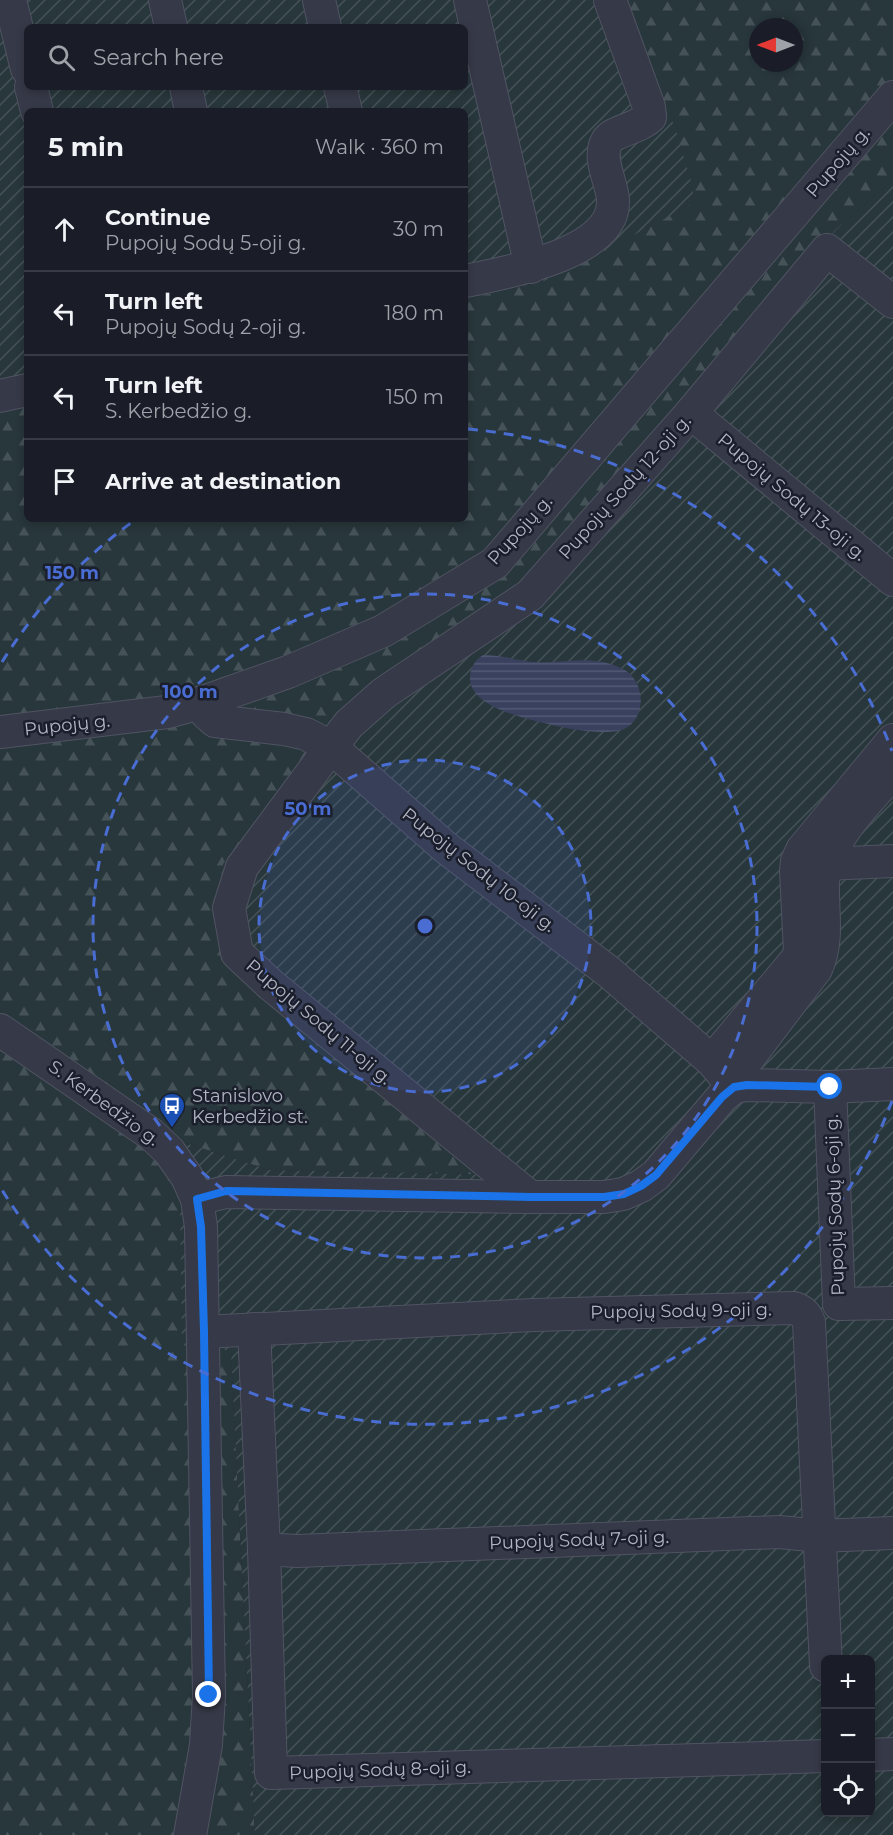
<!DOCTYPE html>
<meta charset="utf-8">
<style>
:root{--surface:#1a1d28;--page:#232630;--text:#f1f3f6;--muted:#9fa2a8;--line:#383b45}
body{margin:0;font-family:Montserrat,sans-serif;background:var(--page);color:var(--text)}
.controls{position:absolute;right:18px;bottom:18px;display:grid;overflow:hidden;border-radius:9px;box-shadow:0 3px 9px #0003}
.controls button{width:54px;height:54px;display:grid;place-items:center;padding:0;border:0;border-bottom:2px solid var(--line);background:var(--surface);color:var(--text);font:30px sans-serif}
.compass{position:absolute;left:749px;top:18px;width:54px;height:54px;border-radius:50%;background:var(--surface);box-shadow:0 3px 9px #0003;rotate:270deg}
.stop{position:absolute;width:18px;height:18px;margin:-14px;border:4px solid #1a73e8;border-radius:50%;background:#fff}
.stop.end{background:#1a73e8;border-color:#fff;box-shadow:0 2px 6px #0008}
.list{margin:0;padding:0;list-style:none}
h2{display:flex;justify-content:space-between;align-items:center;height:78px;margin:0;padding:0 24px;font-size:26px}
h2 small{font-size:20px;font-weight:400;color:var(--muted)}
.list li{display:grid;grid-template-columns:39px 1fr auto;gap:18px;align-items:center;box-sizing:border-box;height:84px;padding:0 24px;border-top:2px solid var(--line)}
.list b{display:block;font-size:22px;white-space:nowrap}
.list p{margin:0;font-size:20px;white-space:nowrap;color:var(--muted)}
.list em{font-size:20px;font-style:normal;color:var(--muted)}
.icon{flex:none;width:33px;height:33px;fill:none;stroke:currentColor;stroke-width:2;stroke-linecap:round;stroke-linejoin:round}
.map{position:relative;flex:none;width:893px;height:1835px;overflow:hidden}
.search{position:absolute;background:var(--surface);box-shadow:0 3px 9px #0003;left:24px;top:24px;width:444px;height:66px;display:flex;align-items:center;gap:15px;box-sizing:border-box;padding:0 21px;border-radius:9px;color:var(--muted);font-size:22px}
.panel{position:absolute;background:var(--surface);box-shadow:0 3px 9px #0003;left:24px;top:108px;width:444px;height:414px;border-radius:9px}
.map>svg:first-child{display:block}
.forest{fill:url(#forest-firs);fill-rule:evenodd}
.garden{fill:url(#garden-furrows);fill-rule:evenodd}
.water{fill:url(#water-rules)}
.lines{fill:none;stroke-linecap:round;stroke-linejoin:round}
.minor-casing{stroke:#505462;stroke-width:34}
.minor{stroke:#363947;stroke-width:32}
.route{stroke:#1a73e8;stroke-width:8}
.ring{fill:none;stroke:#496dd2;stroke-width:3;stroke-dasharray:10 8}
.labels{text-anchor:middle;stroke-width:5;stroke-linejoin:round;paint-order:stroke}
.street-label{font-size:18px;fill:#b0b4c3;stroke:#1b1f2c}
.poi-label{font-size:18px;fill:#b0b4c3;stroke:#1b1f2c;text-anchor:start}
.centre{fill:#496dd2;stroke:#1b1f2c;stroke-width:3}
.ring-label{font-size:18px;text-anchor:middle;font-weight:bold;fill:#496dd2;stroke:#1b1f2c;stroke-width:5;stroke-linejoin:round;paint-order:stroke}
</style>
<div class="map">
<svg width="893" height="1835" viewBox="0 0 893 1835">
<defs>
<pattern id="forest-firs" width="22" height="20" patternUnits="userSpaceOnUse" patternTransform="scale(1.5)"><rect width="22" height="20" fill="#28373c"/><path d="M5 1l3.5 6h-7zM16 11l3.5 6h-7z" fill="#455257"/></pattern>
<pattern id="garden-furrows" width="10" height="10" patternUnits="userSpaceOnUse" patternTransform="scale(1.5)"><rect width="10" height="10" fill="#28373c"/><path d="M-1 1l2-2M0 10L10 0M9 11l2-2" fill="none" stroke="#455257"/></pattern>
<pattern id="water-rules" width="6" height="5" patternUnits="userSpaceOnUse" patternTransform="scale(1.5)"><rect width="6" height="5" fill="#39415f"/><path d="M0 2.5h6" fill="none" stroke="#535a74"/></pattern>
</defs>
<rect width="100%" height="100%" fill="#222736"/>
<path class="forest" d="M610,0h283v180l-58,50 -294,336 -183,131 134,478 -223,-5 -90,-29 52,210 24,484h-255v-1427l27,-6v117h438v-220l79,-18 114,-182zM758,27h36v36h-36z"/>
<g class="garden">
<path d="M0,0h610l48,99 16,25 19,64v12l-7,8 -142,73 -79,18v-188h-438v291l-27,6zM27,27h438v60h-438z"/>
<path d="M893,180v1655h-638l-24,-484 -49,-8 -3,-202 90,29 222,5 -260,-211 -17,-42 9,-58 135,-167 183,-131 294,-336zM826,1660h44v152h-44z"/>
</g>
<path class="water" d="M483,655c17,0 33,5 50,7 31,2 59,-9 90,7 22,11 25,49 1,60 -15,7 -56,0 -72,-4 -24,-6 -82,-17 -82,-47 0,-10 5,-18 13,-23z"/>
<g class="lines">
<defs>
<g id="minor">
<path d="M10,0l17,69"/>
<path d="M165,0l6,27"/>
<path d="M319,0l6,27"/>
<path d="M470,0l61,267"/>
<path d="M31,87l6,24"/>
<path d="M186,87l5,24"/>
<path d="M340,87l6,24"/>
<path d="M465,281c39,-8 151,-27 148,-81 -1,-18 -16,-42 -6,-59 6,-10 32,-13 43,-24l-1,-10 -39,-107"/>
<path d="M0,396l27,-6"/>
<path d="M691,413l202,167"/>
<path d="M203,702l3,11 9,8 69,8 22,5 25,13 114,100 164,125 103,89 22,26"/>
<path d="M0,732l167,-20 36,-10 85,-30 95,-41 112,-68 398,-466"/>
<path d="M826,864l67,-3"/>
<path d="M0,1030l151,104 18,17 18,26 10,22 4,28 8,468 -3,50 -16,90"/>
<path d="M712,1061l85,-102 3,-7 -4,-81 1,-10 5,-11 91,-110"/>
<path d="M734,1087l13,-2 83,2 63,-3"/>
<path d="M830,1087l9,217 54,-1"/>
<path d="M530,1197l-260,-213 -33,-31 -8,-45 13,-41 89,-120 18,-23 35,-31 146,-98 161,-182 136,-163 66,52"/>
<path d="M197,1199l29,-7 304,5h74l19,-3 18,-8 15,-11 66,-78 12,-10 3,-14 79,-104c13,-28 6,-57 7,-87 3,-40 44,-81 70,-109"/>
<path d="M254,1329l10,220 7,224 555,-17"/>
<path d="M204,1332l330,-17 260,-7c8,3 12,6 15,14l17,344"/>
<path d="M264,1549l33,2 482,-19 41,4 73,-3"/>
<path d="M870,1755l23,-1"/>
</g>
</defs>
<use href="#minor" class="minor-casing"/>
<use href="#minor" class="minor"/>
</g>
<g class="lines">
<path class="route" d="M209,1695l-5,-363 -3,-105 -4,-28 29,-8 304,6h74l20,-3 17,-8 15,-11 66,-78 12,-10 13,-2 83,2"/>
</g>
<circle cx="425" cy="926" r="166" fill="#496dd2" fill-opacity=".12"/>
<g class="ring">
<circle cx="425" cy="926" r="166"/>
<circle cx="425" cy="926" r="332"/>
<path d="M892 1101A499 499 0 0 1 2 1190M2 662A499 499 0 0 1 135 520M468 429A499 499 0 0 1 892 751"/>
</g>
<defs>
<symbol id="bus-pin" viewBox="-11 -11 22 30"><path d="M0 17L-7.5 6A9.5 9.5 0 1 1 7.5 6Z" fill="#1a4fb4" stroke="#1b1f2c"/><path d="M-5-6H5V4H4V6H2V4H-2V6H-4V4H-5ZM-3.5-4V0h7V-4ZM-3.5 1.2v1.5H-2V1.2ZM2 1.2v1.5H3.5V1.2Z" fill="#fff"/></symbol>
</defs>
<g fill-rule="evenodd">
<use href="#bus-pin" x="157" y="1091" width="30" height="40"/>
</g>
<g class="labels">
<g class="street-label">
<text transform="translate(838 162) rotate(-49)" y="6">Pupojų g.</text>
<text transform="translate(625 487) rotate(-48)" y="6">Pupojų Sodų 12-oji g.</text>
<text transform="translate(792 497) rotate(40)" y="6">Pupojų Sodų 13-oji g.</text>
<text transform="translate(520 530) rotate(-48)" y="6">Pupojų g.</text>
<text transform="translate(67 725) rotate(-6)" y="6">Pupojų g.</text>
<text transform="translate(479 870) rotate(38)" y="6">Pupojų Sodų 10-oji g.</text>
<text transform="translate(319 1022) rotate(40)" y="6">Pupojų Sodų 11-oji g.</text>
<text transform="translate(104 1103) rotate(36)" y="6">S. Kerbedžio g.</text>
<text transform="translate(835 1205) rotate(-92)" y="6">Pupojų Sodų 6-oji g.</text>
<text transform="translate(681 1311) rotate(-1)" y="6">Pupojų Sodų 9-oji g.</text>
<text transform="translate(579 1540) rotate(-2)" y="6">Pupojų Sodų 7-oji g.</text>
<text transform="translate(380 1770) rotate(-2)" y="6">Pupojų Sodų 8-oji g.</text>
</g>
<g class="poi-label">
<text x="192" y="1102">Stanislovo<tspan x="192" dy="21">Kerbedžio st.</tspan></text>
</g>
</g>
<circle cx="425" cy="926" r="9" class="centre"/>
<g class="ring-label">
<text x="72" y="579">150 m</text>
<text x="190" y="698">100 m</text>
<text x="308" y="815">50 m</text>
</g>
</svg>
<div class="controls">
<button>+</button>
<button>−</button>
<button><svg class="icon" aria-label="locate" viewBox="0 0 24 24"><circle cx="12" cy="12" r="6"/><path d="M12 2v4M12 18v4M2 12h4M18 12h4"/></svg></button>
</div>
<svg class="compass" viewBox="-18 -18 36 36"><path d="M0-13l5 13h-10z" fill="#e53935"/><path d="M0 13l5-13h-10z" fill="#9fa2a8"/></svg>
<div class="stop" style="left:830px;top:1087px"></div>
<div class="stop end" style="left:209px;top:1695px"></div>
<div class="search"><svg class="icon" aria-label="search" viewBox="0 0 24 24"><circle cx="10" cy="10" r="6"/><path d="M15 15l6 6"/></svg>Search here</div>
<section class="panel">
<h2>5 min<small>Walk · 360 m</small></h2>
<ul class="list">
<li><svg class="icon" aria-label="ahead" viewBox="0 0 24 24"><path d="M12 20V5M6 11l6-6 6 6"/></svg><div><b>Continue</b><p>Pupojų Sodų 5-oji g.</p></div><em>30 m</em></li>
<li><svg class="icon" aria-label="left" viewBox="0 0 24 24"><path d="M17 20v-9H6M10 6l-5 5 5 5"/></svg><div><b>Turn left</b><p>Pupojų Sodų 2-oji g.</p></div><em>180 m</em></li>
<li><svg class="icon" aria-label="left" viewBox="0 0 24 24"><path d="M17 20v-9H6M10 6l-5 5 5 5"/></svg><div><b>Turn left</b><p>S. Kerbedžio g.</p></div><em>150 m</em></li>
<li><svg class="icon" aria-label="arrive" viewBox="0 0 24 24"><path d="M6 21V4h12l-3 4 3 4H6"/></svg><div><b>Arrive at destination</b></div></li>
</ul>
</section>
</div>
